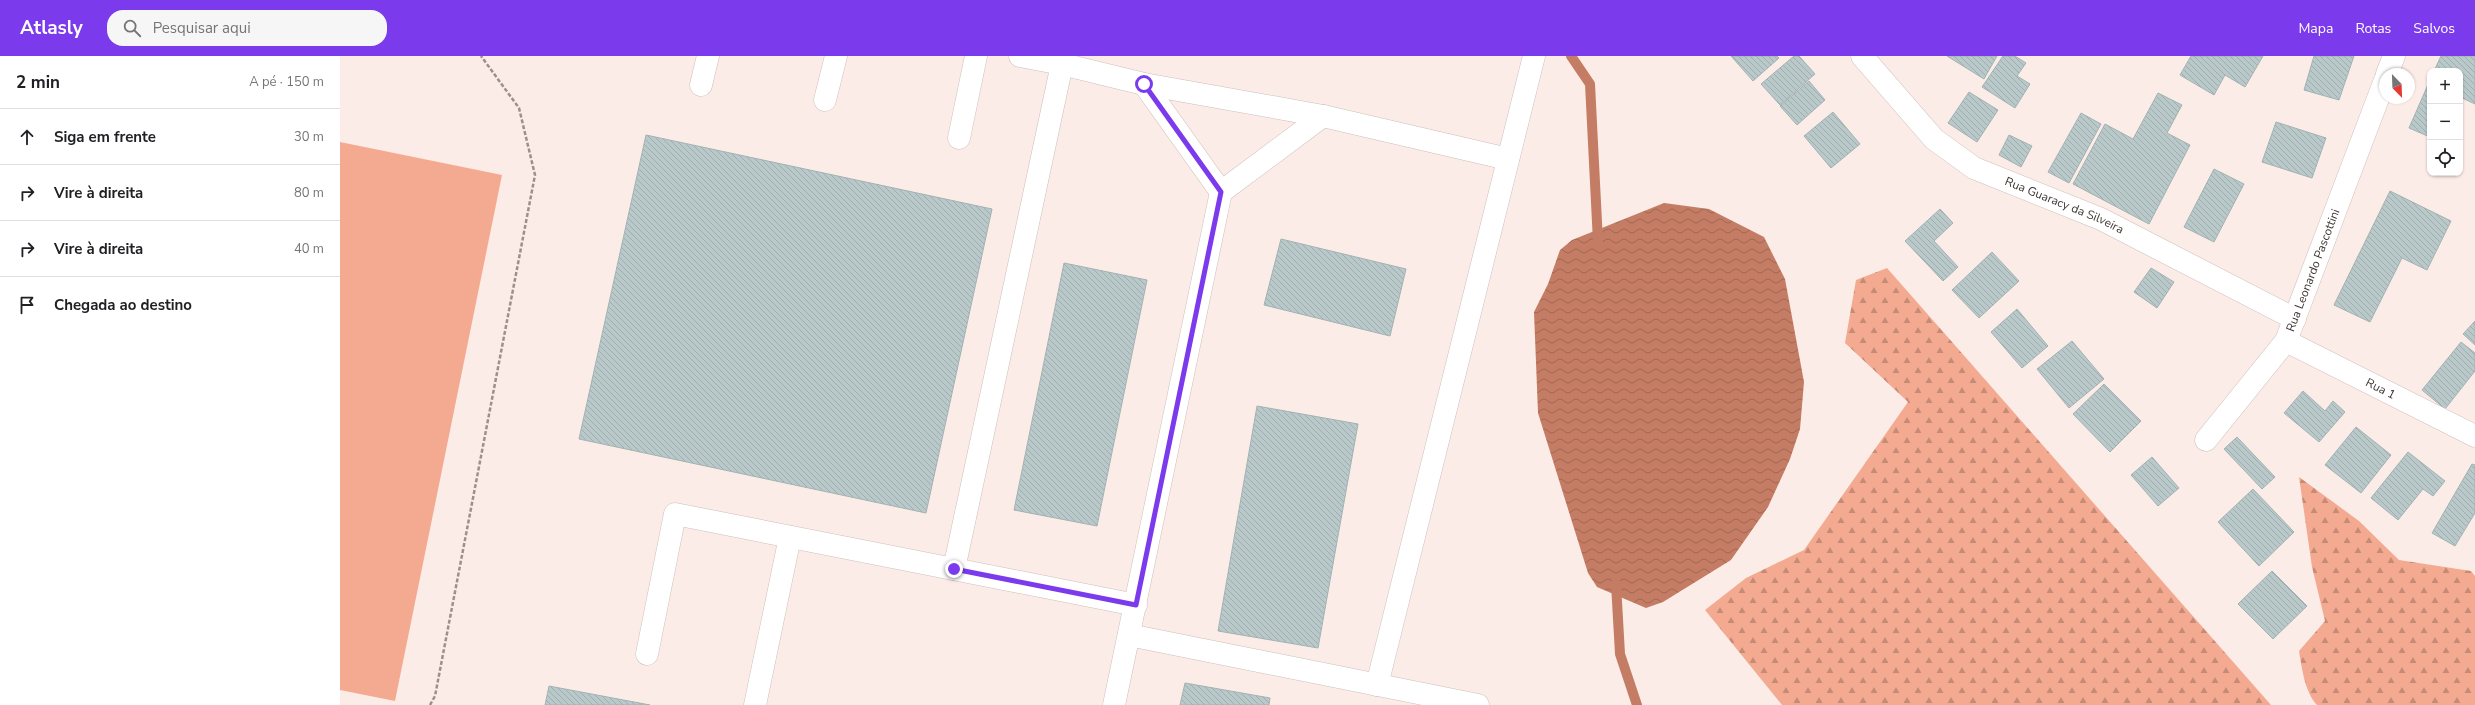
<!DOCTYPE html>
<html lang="pt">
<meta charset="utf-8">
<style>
:root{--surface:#fff;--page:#f6f6f6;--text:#202124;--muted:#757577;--line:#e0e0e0;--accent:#7c3aed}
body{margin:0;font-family:"Nunito Sans",sans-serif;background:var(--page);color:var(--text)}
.controls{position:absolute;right:12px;top:12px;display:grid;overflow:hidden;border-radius:8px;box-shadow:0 1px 3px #0004}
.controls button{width:36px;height:36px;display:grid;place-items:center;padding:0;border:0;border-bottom:1px solid var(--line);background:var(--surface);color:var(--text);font:20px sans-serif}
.compass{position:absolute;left:2039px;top:12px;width:36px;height:36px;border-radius:50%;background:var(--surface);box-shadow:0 1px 3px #0004;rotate:157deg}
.stop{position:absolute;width:12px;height:12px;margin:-9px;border:3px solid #7c3aed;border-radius:50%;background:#fff}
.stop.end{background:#7c3aed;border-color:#fff;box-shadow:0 1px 4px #0008}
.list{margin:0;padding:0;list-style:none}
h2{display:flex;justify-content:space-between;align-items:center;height:52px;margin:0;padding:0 16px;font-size:17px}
h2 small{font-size:13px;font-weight:400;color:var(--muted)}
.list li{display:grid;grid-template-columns:26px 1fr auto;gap:12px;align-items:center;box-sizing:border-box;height:56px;padding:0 16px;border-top:1px solid var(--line)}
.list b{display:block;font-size:15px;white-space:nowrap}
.list em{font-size:13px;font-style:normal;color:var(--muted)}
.icon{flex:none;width:22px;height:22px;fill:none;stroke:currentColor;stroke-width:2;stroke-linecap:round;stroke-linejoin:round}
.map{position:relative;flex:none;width:2135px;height:649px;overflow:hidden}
header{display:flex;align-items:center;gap:24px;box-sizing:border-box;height:56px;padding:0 20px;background:var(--accent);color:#fff}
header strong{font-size:19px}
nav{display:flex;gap:22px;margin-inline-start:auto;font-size:14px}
.search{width:280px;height:36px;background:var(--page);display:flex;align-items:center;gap:10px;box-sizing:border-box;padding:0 14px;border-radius:16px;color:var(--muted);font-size:15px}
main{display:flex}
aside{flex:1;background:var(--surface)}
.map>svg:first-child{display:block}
.forest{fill:url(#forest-firs)}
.garden{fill:#f3aa91}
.water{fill:url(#water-waves)}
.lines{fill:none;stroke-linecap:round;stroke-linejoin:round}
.stream{stroke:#c47d64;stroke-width:10}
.building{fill:url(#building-back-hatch);stroke:#a2b2b3}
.minor-casing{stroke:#cdbfba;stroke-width:23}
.path{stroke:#9b908d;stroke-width:2.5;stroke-dasharray:4 2;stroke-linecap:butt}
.minor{stroke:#fff;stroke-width:22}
.route{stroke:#7c3aed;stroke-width:5}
.labels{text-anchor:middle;stroke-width:3;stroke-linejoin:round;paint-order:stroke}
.street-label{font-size:12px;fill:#3d3735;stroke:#fcece7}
</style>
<header>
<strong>Atlasly</strong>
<div class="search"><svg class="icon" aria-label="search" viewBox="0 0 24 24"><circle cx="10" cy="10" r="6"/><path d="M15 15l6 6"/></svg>Pesquisar aqui</div>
<nav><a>Mapa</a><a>Rotas</a><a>Salvos</a></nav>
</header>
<main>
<aside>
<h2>2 min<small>A pé · 150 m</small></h2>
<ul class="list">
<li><svg class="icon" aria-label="ahead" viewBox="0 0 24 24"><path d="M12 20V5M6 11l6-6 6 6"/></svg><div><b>Siga em frente</b></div><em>30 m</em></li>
<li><svg class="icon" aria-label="right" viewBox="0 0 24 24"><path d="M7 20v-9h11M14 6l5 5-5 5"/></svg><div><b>Vire à direita</b></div><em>80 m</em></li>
<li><svg class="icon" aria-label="right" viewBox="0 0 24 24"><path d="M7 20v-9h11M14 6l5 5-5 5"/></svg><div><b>Vire à direita</b></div><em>40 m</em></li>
<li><svg class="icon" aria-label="arrive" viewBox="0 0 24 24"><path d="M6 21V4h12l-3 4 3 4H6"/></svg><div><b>Chegada ao destino</b></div></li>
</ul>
</aside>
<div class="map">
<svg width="2135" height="649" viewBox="0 0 2135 649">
<defs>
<pattern id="forest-firs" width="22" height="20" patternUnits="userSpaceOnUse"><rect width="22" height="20" fill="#f3aa91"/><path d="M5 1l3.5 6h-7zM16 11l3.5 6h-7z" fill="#c68b77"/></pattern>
<pattern id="water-waves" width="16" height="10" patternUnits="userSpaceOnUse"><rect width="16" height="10" fill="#c47d64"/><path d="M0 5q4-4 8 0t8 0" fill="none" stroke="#a06753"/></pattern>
<pattern id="building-back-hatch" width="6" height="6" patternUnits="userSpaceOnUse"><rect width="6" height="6" fill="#b9c9ca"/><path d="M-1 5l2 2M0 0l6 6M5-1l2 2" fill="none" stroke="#a0adae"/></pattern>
</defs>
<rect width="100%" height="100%" fill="#fcece7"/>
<g class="forest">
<path d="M1547,212l384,437h-489l-77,-95 41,-32 58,-28 104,-148 -63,-59 11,-63z"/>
<path d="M1959,421l60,44 40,39 72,11 4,5v129h-158c-12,-13 -15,-36 -18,-54l26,-30 -13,-54z"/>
</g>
<path class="garden" d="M0,86l162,33 -107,526 -55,-11z"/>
<path class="water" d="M1324,147l45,6 55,28 21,42 19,103 -4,47 -10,30 -22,48 -37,53 -68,42 -17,6 -49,-21 -9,-14 -50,-160 -4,-101 14,-28 12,-34 12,-10z"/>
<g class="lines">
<g class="stream">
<path d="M1231,0l19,28 8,158"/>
<path d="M1276,528l4,70 17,51"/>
</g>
</g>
<g class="building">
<path d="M1391,0h46l2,2 -26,23z"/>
<path d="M1454,0h5l16,18 -35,31 -19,-21z"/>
<path d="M1607,0h50l-13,23z"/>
<path d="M1663,0h12l11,7 -9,13 13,8 -15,24 -33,-21z"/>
<path d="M1851,0h72l-18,31 -20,-12 -11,20 -34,-20z"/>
<path d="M1974,0h40l-15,44 -35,-10z"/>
<path d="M2101,0h34v48l-15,-7v-26h-26z"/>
<path d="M2090,24v57l-21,-9z"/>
<path d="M1469,25l16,19 -28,25 -17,-19z"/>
<path d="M1629,36l29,18 -21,32 -29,-19z"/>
<path d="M1818,37l24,12 -15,28 23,12 -41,79 -76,-40 32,-60 28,15z"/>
<path d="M1493,56l27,32 -29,24 -27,-32z"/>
<path d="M1741,57l20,11 -32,59 -21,-11z"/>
<path d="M1936,66l50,16 -14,40 -50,-16z"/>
<path d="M306,79l346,74 -66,304 -347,-74z"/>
<path d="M1669,79l23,11 -11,21 -22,-12z"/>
<path d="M1874,113l30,15 -30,58 -30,-15z"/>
<path d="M2050,135l61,30 -24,49 -25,-12 -32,64 -36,-17z"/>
<path d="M1600,153l13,14 -19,18 24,26 -15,14 -38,-40z"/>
<path d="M941,183l125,30 -16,67 -126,-31z"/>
<path d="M1652,196l27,29 -40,37 -27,-28z"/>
<path d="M724,207l83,17 -50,246 -83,-16z"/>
<path d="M1811,212l23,14 -17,26 -23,-16z"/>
<path d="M1677,253l31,37 -26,22 -31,-36z"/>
<path d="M2135,265v24l-12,-11z"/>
<path d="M1732,285l32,38 -35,29 -32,-39z"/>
<path d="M2121,286l14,11v18l-30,38 -23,-19z"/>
<path d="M1764,328l37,37 -31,31 -37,-38z"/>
<path d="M1963,335l22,20 8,-10 12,11 -26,30 -35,-29z"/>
<path d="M917,350l101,18 -40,224 -100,-17z"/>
<path d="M2016,371l35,28 -30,38 -36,-28z"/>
<path d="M1897,381l38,40 -13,12 -38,-40z"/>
<path d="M2068,396l37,29 -12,15 -10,-7 -25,31 -27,-22z"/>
<path d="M1812,401l27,31 -21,18 -27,-31z"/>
<path d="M2132,408l3,1v48l-20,33 -23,-13z"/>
<path d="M1913,433l41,43 -35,34 -41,-44z"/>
<path d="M1932,515l35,35 -34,33 -35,-35z"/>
<path d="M845,627l85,15 -1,7h-89z"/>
<path d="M209,630l101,19h-105z"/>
</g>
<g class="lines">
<defs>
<g id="minor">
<path d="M680,0l42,8 82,20 179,32 185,43"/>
<path id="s1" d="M1522,0l72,83 40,29 127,51 194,100"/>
<path d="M2047,18l7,-18"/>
<path d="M804,28l77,108"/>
<path d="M361,29l7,-29"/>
<path d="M485,44l11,-44"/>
<path d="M619,82l17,-82"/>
<path id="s2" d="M1946,285l189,95"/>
<path id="s3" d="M1866,384l80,-99 99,-261"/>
<path d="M614,513l108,-505"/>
<path d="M789,579l349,70"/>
<path d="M307,598l28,-140 461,91"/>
<path d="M1037,629l157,-629"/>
<path d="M415,649l35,-168"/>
<path d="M774,649l107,-513 102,-76"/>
</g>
</defs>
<use href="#minor" class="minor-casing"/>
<path class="path" d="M90,649l5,-9 100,-521 -16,-67 -38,-52"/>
<use href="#minor" class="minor"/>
</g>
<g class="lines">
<path class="route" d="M614,513l182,36 85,-413 -77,-108"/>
</g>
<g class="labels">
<g class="street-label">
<text dy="4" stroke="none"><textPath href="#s1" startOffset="257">Rua Guaracy da Silveira</textPath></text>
<text dy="4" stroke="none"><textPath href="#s3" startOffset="203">Rua Leonardo Pascottini</textPath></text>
<text dy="4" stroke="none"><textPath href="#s2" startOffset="106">Rua 1</textPath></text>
</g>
</g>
</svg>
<div class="controls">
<button>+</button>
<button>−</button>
<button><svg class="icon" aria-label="locate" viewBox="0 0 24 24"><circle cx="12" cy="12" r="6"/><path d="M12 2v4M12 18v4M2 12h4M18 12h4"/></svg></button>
</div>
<svg class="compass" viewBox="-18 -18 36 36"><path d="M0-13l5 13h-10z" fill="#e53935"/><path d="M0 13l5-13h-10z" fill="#757577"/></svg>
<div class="stop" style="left:804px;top:28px"></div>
<div class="stop end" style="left:614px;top:513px"></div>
</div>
</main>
